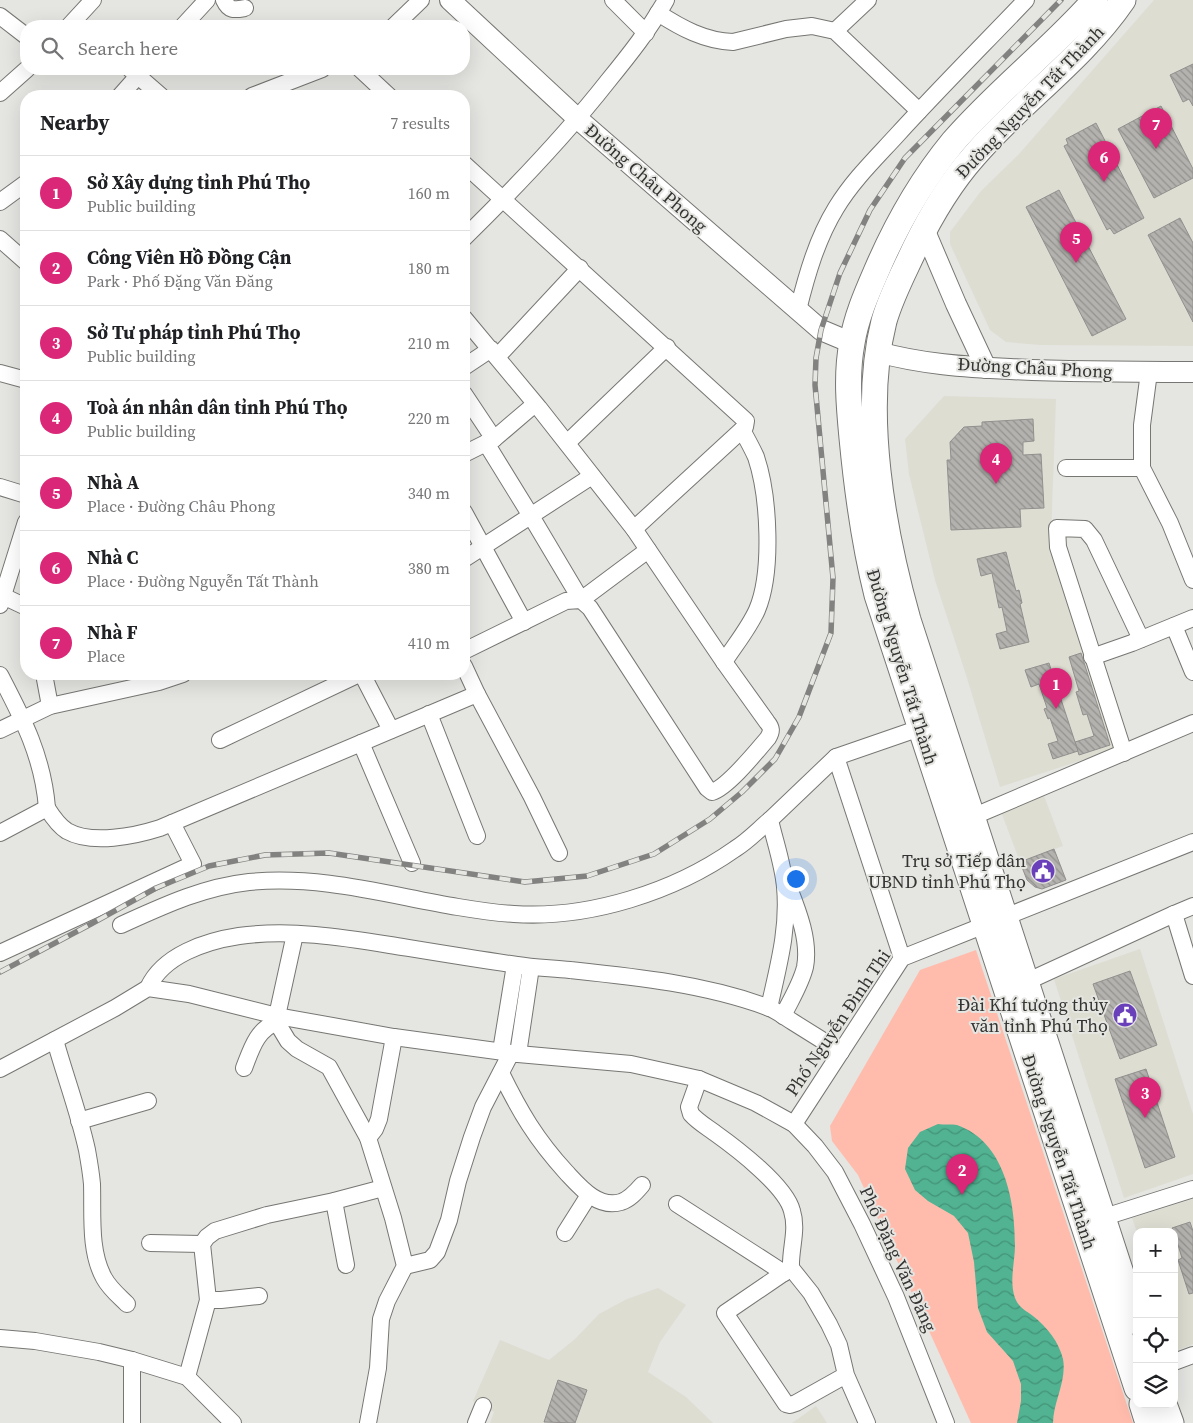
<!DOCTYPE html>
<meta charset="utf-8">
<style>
:root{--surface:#fff;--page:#f2f2f2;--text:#202124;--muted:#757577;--line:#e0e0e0;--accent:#db2777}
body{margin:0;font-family:"Source Serif 4",serif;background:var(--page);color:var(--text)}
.controls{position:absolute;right:15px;bottom:15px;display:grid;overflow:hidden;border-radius:10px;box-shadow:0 5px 20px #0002}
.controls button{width:45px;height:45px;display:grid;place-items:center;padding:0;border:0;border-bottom:1px solid var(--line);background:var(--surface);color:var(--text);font:25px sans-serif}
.you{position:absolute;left:795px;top:878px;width:18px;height:18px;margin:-12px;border:4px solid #fff;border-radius:50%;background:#1a73e8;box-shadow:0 0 0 8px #1a73e833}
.badge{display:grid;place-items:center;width:32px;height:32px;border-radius:50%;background:var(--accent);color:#fff;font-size:16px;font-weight:700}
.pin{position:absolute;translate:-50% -41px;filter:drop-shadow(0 1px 2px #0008)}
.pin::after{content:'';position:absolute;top:26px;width:18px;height:15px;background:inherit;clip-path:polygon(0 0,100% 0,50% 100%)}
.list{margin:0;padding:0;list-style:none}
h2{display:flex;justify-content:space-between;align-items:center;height:65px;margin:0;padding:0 20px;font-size:21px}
h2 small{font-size:16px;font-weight:400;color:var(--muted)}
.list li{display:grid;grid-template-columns:32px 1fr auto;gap:15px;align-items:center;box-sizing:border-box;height:75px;padding:0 20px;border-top:1px solid var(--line)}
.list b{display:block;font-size:19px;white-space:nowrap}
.list p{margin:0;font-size:16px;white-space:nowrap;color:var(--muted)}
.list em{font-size:16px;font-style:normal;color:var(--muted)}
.icon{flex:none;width:28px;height:28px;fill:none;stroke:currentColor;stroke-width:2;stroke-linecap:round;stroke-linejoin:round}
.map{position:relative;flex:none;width:1193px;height:1423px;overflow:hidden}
.search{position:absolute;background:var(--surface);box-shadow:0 5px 20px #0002;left:20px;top:20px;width:450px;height:55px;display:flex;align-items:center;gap:12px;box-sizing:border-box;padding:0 18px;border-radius:20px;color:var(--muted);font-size:19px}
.panel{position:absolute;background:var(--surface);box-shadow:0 5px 20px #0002;left:20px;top:90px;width:450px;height:590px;border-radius:20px}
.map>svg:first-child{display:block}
.built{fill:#deddd2}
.park{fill:#ffbcac}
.water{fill:url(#water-waves)}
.building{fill:url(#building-back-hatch);stroke:#92908e}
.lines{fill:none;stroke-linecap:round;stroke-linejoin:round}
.minor-casing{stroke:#767673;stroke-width:18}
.tertiary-casing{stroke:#767673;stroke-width:22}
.primary-casing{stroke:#767673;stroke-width:27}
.minor{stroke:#fff;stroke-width:16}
.tertiary{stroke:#fff;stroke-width:20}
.primary{stroke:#fff;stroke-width:25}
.rail-casing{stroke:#828280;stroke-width:5.5}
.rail{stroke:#e5e5e2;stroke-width:4;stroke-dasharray:11;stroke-linecap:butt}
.labels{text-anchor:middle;stroke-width:4;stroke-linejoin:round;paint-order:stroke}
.street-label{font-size:18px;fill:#343433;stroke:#e5e5e2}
.poi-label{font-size:18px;fill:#343433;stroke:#e5e5e2;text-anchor:end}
</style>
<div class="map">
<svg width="1193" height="1423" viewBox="0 0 1193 1423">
<defs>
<pattern id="water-waves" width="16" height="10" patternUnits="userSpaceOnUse" patternTransform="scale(1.25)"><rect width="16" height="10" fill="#51b392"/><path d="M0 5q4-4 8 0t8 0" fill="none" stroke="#449278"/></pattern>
<pattern id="building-back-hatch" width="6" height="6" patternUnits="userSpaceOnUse" patternTransform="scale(1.25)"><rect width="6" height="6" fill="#b4b2af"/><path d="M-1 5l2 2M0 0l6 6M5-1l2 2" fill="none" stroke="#93928f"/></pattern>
</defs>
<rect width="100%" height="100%" fill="#e5e5e2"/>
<g class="built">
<path d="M1154,0h39v346l-153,-1 -34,-3 -16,-12 -40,-86v-12l31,-41 38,-37z"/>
<path d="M944,396l112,3 -5,138 65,212 -116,38 -33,-109 -32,-98 -26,-106 -4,-35z"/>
<path d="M1043,793l20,53 -43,16 -20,-53z"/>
<path d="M1140,949l53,165v60l-69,24 -70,-219z"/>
<path d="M1193,1199v145l-17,7 -2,-119h-37l-5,-14z"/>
<path d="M658,1288l28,17 -26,37 -12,30 38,25 27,26h-223l4,-11 -21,-11 27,-61 49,20 26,-21 24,-25 28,-15z"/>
<path d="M816,1406l11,17h-35z"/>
</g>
<path class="park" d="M976,950l157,473h-162l-113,-248 -26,-34 -2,-15 90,-156z"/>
<path class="water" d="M938,1124c6,1 14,0 19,1 48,17 58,76 58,120 0,17 -6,36 0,53 4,10 10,12 18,18 14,11 26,26 30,43 4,22 -10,43 -10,64h-36l4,-22v-17l-8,-23 -26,-29 -9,-24 -4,-46 -6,-29 -14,-17 -26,-15 -13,-11 -10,-21 3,-21 12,-16z"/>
<g class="building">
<path d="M1193,64v42l-4,-7 -6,3 -13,-27z"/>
<path d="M1161,106l32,63v9l-39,20 -36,-69z"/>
<path d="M1096,123l48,95 -30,16 -4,-6 -3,2 -43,-84 4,-2 -2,-5z"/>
<path d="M1059,190l67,129 -34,17 -66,-129z"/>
<path d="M1180,218l13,25v79l-45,-87z"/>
<path d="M1033,419l1,22 -11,1v13l18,-1 3,54 -24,1 1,18 -70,3 -4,-70h4l-1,-18 14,-15 18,-1v-4z"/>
<path d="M1006,552l10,39 3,-1 3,13 -2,1 9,38 -29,7 -4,-15 11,-3 -5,-24 -3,1 -7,-35 -11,3 -4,-17z"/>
<path d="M1081,653l29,92 -31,10 -4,-13 19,-6 -7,-22 -4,1 -7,-23 3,-1 -10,-34z"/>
<path d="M1049,663l29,88 -25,8 -5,-15 10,-3 -8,-23 -2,1 -4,-10 3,-1 -8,-24 -8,3 -6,-17z"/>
<path d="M1054,849l12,31 -24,9 -7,-2 -8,-7 -7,-18z"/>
<path d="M1130,971l27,74 -37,14 -27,-75z"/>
<path d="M1146,1069l29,88 -30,11 -30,-89z"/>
<path d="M1190,1222l3,9v62l-4,1 -11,-34 4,-2 -8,-26 -2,-4z"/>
<path d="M558,1380l29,10 -12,33 -31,-1z"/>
</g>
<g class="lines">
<defs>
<g id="minor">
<path d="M224,0c5,11 10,10 21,8"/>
<path d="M613,0l33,33"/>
<path d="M658,13c23,15 47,28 75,29l53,-13 26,-3 23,5 84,80"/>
<path d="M0,16l26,20"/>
<path d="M69,26l24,-26"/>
<path d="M183,26l24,-26"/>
<path d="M394,26l27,-26"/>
<path d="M835,31l33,-31"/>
<path d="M130,69l31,27"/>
<path d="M360,69l29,27"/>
<path d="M0,93l27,-24"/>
<path d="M120,96l24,-27"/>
<path d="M252,96l70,-27"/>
<path d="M464,164l282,257 -1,6 -111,102"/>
<path d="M0,202l26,-19"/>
<path d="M464,238c51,-50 100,-101 144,-157 22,-27 41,-51 58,-81"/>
<path d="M0,239l26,23"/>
<path d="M798,310c9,-36 19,-71 38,-102 17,-28 40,-50 61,-73 42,-46 86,-90 129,-135"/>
<path d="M464,318l75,90 95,121 90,133 43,60c5,6 5,9 1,16 -12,14 -40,49 -56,54l-5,-4 -117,-180 -9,-8 -15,1 -102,50"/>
<path d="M497,357l83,-89"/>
<path d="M464,367l27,-18"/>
<path d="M1149,372l-7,53v43l28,55 23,57"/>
<path d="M0,373l26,7"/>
<path d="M464,394l30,45 41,-35"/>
<path d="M486,443l45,73 50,84 67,-50"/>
<path d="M567,443l100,-96"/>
<path d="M464,454l30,-15"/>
<path d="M1066,468h76"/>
<path d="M0,487l26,8"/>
<path d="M464,512l60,110"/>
<path d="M464,559l128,-83"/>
<path d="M3,596l23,11"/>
<path d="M0,605l26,-83"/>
<path d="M1174,626l19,46"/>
<path d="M1092,657l40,-14 61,-25"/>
<path d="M724,662c11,-17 25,-34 33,-52 16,-38 12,-114 -1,-153 -4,-9 -9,-18 -14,-27"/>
<path d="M44,674l6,32"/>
<path d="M362,674l29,56"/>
<path d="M0,675c23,44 43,82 47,133"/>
<path d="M477,694l55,103 27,56"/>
<path d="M429,714l48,122"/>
<path d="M0,730l50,-24 109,-24 24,-8"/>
<path d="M220,740l139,-66"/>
<path d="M361,743l51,120"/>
<path d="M1124,753l-66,-206 -1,-19 28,1 9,11 47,99"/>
<path d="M836,757l66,201"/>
<path d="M972,817l221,-94"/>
<path d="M0,833l47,-25c5,8 12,18 20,23 25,14 68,5 93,-3l317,-134 -13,-28"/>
<path d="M1174,914l19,62"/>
<path d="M121,925c42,-19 82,-38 128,-43 73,-7 138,13 209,25 18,3 38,6 56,7 75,5 160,-22 221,-65 13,-8 23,-19 35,-29"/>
<path d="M295,934l-18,82 2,10 9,15 9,8 32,18 39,71 25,80 12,48 -18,35 -6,18 -3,49 -10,55"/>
<path d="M0,953l193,-89 -21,-41"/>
<path d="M1026,982l148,-68 19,-8"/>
<path d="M148,988c15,-33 58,-47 91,-52 50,-7 102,1 151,9 43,7 85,14 127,20 18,3 36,3 53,5 66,7 134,14 197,37 9,3 18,10 26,15 16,10 32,20 48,30"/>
<path d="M769,1008c9,-41 20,-79 16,-121 -2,-23 -10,-45 -15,-67l66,-63 84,-29"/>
<path d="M783,1016c7,-15 18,-32 22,-49 5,-26 -7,-56 -16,-79"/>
<path d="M55,1040c10,36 24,73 32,110 2,11 4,23 5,34 1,30 -3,67 12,94 6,11 15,18 23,26"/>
<path d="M501,1051l14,-86"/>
<path d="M518,1054l13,-87"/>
<path d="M244,1068c7,-18 13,-40 34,-46"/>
<path d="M0,1069l115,-61 33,-20 41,6 88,22 117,21 124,17 113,10 68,15 57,24 38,21 21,22 20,26 27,52 34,73 50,126"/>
<path d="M501,1073c19,39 35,66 65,99 14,15 32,37 55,30 9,-3 15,-10 21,-17"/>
<path d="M699,1079l-10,28 2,7c7,8 16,13 24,19 21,15 71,53 77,78 6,19 -2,38 -1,57"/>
<path d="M79,1121l69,-20"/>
<path d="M794,1124l108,-166 291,-116"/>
<path d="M368,1138l7,-9 4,-10 15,-82"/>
<path d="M334,1201l12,64"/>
<path d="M677,1204l107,69"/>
<path d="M1095,1220l98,-31"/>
<path d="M565,1233l24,-38"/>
<path d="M150,1243l52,1"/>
<path d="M405,1266l25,-6 7,-8 12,-32 9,-39 14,-44 11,-30 28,-54"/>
<path d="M208,1300h13l38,-4"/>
<path d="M0,1338l35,3 64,11 33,8 55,17 46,46"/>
<path d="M1174,1362l19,-7"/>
<path d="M846,1375l-50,28 -6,2 -4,-1 -61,-91 66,-45 20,25 18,31 10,21 7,30 21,48"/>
<path d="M187,1377l21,-77 -6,-56 5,-7 8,-6 52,-16 67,-14 49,-13"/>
<path d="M132,1423v-63"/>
<path d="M476,1423l7,-17"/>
</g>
<g id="tertiary">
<path d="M450,0l128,119 243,211 31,13"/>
<path d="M924,229l32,75 30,64"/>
<path d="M878,352c43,12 87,15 132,17 61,3 122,3 183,3"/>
</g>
<g id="primary">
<path d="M1095,0c-44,50 -98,91 -142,142 -32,39 -57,83 -77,130 -10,23 -20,46 -24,71 -6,31 -3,64 0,95 5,53 12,105 25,157l260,793"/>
<path d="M1123,0c-41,60 -102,101 -149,156 -24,27 -43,59 -59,92 -11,24 -24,48 -31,73 -23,91 -1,210 24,299l229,702"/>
<path d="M1142,1404l6,19"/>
<path d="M1164,1404l7,19"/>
</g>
</defs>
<use href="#minor" class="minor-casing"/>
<use href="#tertiary" class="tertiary-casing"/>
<use href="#primary" class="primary-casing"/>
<use href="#minor" class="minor"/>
<use href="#tertiary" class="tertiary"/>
<use href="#primary" class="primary"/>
<defs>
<path id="rail" d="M0,972l91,-48 65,-36 53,-22 56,-11 64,-2 196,29 62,-6 67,-22 56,-35 32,-27 33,-33 24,-42 32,-84 2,-55 -18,-193 1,-27 5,-28 19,-57 30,-63 35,-52 156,-158"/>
</defs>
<use href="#rail" class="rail-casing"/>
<use href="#rail" class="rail"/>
</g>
<defs>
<symbol id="civic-disc" viewBox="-11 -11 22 22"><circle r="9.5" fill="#6940b9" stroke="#e5e5e2"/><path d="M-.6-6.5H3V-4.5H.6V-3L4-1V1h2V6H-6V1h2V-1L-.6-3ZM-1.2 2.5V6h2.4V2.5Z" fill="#fff"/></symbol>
</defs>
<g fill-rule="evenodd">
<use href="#civic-disc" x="1029" y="857" width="28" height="28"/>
<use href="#civic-disc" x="1111" y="1001" width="28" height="28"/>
</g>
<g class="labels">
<g class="street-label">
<text transform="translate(1030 102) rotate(-46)" y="6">Đường Nguyễn Tất Thành</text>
<text transform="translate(646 178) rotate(41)" y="6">Đường Châu Phong</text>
<text transform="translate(1035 368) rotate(3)" y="6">Đường Châu Phong</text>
<text transform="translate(902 667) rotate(73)" y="6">Đường Nguyễn Tất Thành</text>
<text transform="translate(838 1023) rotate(-56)" y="6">Phố Nguyễn Đình Thi</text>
<text transform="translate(1059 1152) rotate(72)" y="6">Đường Nguyễn Tất Thành</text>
<text transform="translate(898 1259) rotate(65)" y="6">Phố Đặng Văn Đăng</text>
</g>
<g class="poi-label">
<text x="1026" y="867">Trụ sở Tiếp dân<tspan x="1026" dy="21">UBND tỉnh Phú Thọ</tspan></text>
<text x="1108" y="1011">Đài Khí tượng thủy<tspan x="1108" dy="21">văn tỉnh Phú Thọ</tspan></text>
</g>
</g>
</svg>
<div class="controls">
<button>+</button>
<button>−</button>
<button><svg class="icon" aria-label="locate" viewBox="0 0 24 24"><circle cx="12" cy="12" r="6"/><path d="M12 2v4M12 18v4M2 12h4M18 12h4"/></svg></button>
<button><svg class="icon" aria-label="layers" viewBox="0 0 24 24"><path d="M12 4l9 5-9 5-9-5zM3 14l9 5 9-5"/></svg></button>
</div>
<div class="you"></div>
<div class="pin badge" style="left:1056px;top:709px">1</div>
<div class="pin badge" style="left:962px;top:1195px">2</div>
<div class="pin badge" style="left:1145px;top:1118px">3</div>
<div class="pin badge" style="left:996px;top:484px">4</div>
<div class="pin badge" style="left:1076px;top:263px">5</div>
<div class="pin badge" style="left:1104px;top:182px">6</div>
<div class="pin badge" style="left:1156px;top:149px">7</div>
<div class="search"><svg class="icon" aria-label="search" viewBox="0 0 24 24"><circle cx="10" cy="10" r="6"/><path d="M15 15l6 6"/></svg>Search here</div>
<section class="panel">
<h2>Nearby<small>7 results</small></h2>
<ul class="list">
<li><span class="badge">1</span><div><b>Sở Xây dựng tỉnh Phú Thọ</b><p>Public building</p></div><em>160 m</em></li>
<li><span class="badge">2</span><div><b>Công Viên Hồ Đồng Cận</b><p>Park · Phố Đặng Văn Đăng</p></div><em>180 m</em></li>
<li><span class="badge">3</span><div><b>Sở Tư pháp tỉnh Phú Thọ</b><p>Public building</p></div><em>210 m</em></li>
<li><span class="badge">4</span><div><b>Toà án nhân dân tỉnh Phú Thọ</b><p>Public building</p></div><em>220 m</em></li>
<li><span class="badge">5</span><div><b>Nhà A</b><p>Place · Đường Châu Phong</p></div><em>340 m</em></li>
<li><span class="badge">6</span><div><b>Nhà C</b><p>Place · Đường Nguyễn Tất Thành</p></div><em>380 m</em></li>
<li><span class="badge">7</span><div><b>Nhà F</b><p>Place</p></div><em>410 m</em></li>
</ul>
</section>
</div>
